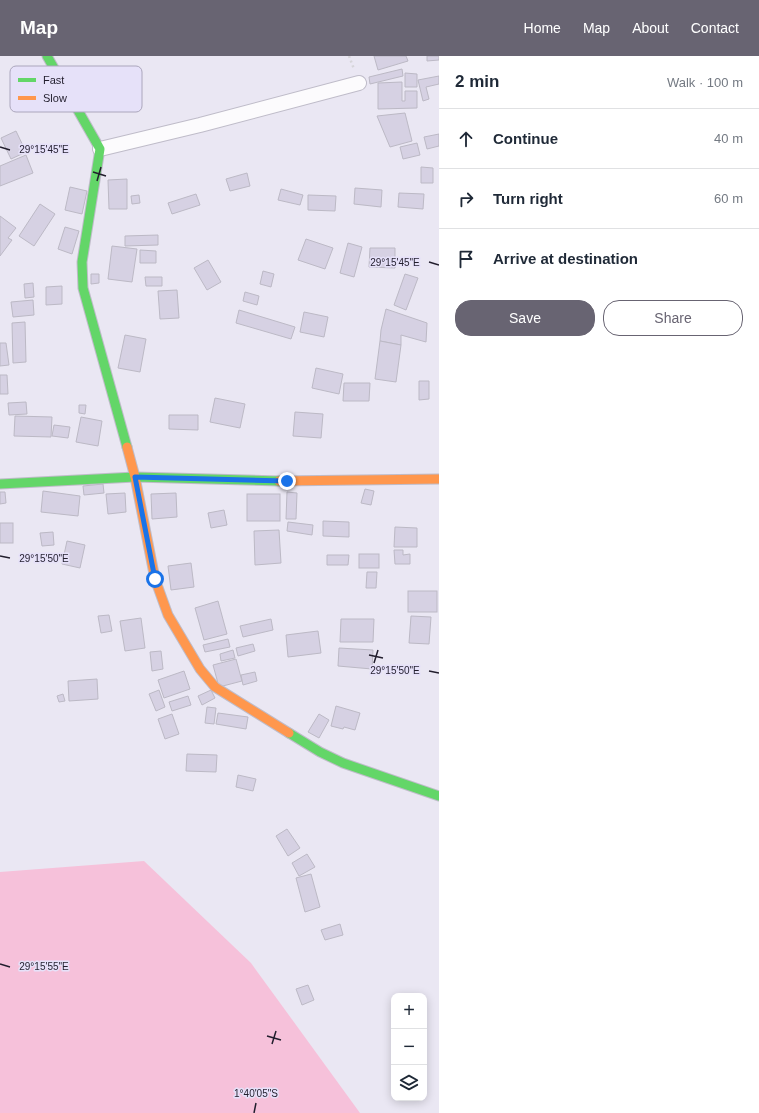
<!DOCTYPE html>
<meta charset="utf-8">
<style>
:root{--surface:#fff;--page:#f6f6f7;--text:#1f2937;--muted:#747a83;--line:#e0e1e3;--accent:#686472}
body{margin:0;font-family:Arial,sans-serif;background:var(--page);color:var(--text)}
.controls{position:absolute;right:12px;bottom:12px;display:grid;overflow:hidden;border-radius:8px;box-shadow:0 2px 10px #0003}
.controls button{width:36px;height:36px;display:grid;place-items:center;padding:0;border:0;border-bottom:1px solid var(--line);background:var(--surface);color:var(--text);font:20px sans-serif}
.stop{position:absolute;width:12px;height:12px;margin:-9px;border:3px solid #1a73e8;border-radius:50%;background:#fff}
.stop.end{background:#1a73e8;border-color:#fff;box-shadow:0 1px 4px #0008}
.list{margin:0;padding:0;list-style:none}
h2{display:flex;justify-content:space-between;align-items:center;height:52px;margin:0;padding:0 16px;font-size:17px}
h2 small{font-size:13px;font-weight:400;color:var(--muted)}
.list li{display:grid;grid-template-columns:26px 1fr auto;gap:12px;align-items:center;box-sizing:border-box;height:60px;padding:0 16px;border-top:1px solid var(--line)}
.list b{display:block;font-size:15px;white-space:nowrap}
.list em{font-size:13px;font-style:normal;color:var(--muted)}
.actions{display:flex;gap:8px;padding:12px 16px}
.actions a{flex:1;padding:9px 0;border:1px solid var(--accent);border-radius:16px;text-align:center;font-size:14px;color:var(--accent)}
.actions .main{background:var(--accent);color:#fff}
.icon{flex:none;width:22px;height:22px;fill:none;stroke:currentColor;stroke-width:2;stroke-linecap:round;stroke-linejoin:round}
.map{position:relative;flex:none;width:439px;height:1057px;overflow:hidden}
header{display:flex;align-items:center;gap:24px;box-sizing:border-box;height:56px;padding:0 20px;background:var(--accent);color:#fff}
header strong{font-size:19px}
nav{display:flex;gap:22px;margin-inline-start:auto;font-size:14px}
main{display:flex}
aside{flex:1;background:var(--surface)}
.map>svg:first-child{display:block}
.green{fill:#f6c1da}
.building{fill:#d6d1e3;stroke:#bcb9c5}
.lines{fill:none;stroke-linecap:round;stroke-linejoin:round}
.street-casing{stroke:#bfbcc9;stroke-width:16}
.fast-casing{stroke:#bfbcc9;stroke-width:11}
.slow-casing{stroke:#bfbcc9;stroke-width:11}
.path{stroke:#d6d5d9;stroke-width:2.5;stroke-dasharray:2 3;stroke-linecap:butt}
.street{stroke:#fcfbfd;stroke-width:14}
.fast{stroke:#63d668;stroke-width:9}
.slow{stroke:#ff974d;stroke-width:9}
.route{stroke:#1a73e8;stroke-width:5}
.ticks{fill:none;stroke:#221e2d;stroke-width:1.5}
.key{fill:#e6e1f9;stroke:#aba6bc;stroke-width:1}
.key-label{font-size:11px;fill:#221e2d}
.ticks-label{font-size:10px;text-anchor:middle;fill:#221e2d;stroke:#e6e1f9;stroke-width:3;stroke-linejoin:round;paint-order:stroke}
</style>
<header>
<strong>Map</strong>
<nav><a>Home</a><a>Map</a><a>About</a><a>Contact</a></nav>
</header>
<main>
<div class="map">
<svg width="439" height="1057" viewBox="0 0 439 1057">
<rect width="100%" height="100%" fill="#eae7f3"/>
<path class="green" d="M144,805l107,102 109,150h-360v-241z"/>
<g class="building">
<path d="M374,0h32l2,5 -30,9z"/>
<path d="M427,0h12v4l-12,1z"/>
<path d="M402,13l1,7 -33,8 -1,-7z"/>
<path d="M405,17l12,1v13h-12z"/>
<path d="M439,20v8l-13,3 3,12 -6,2 -5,-21z"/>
<path d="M402,26v19h3v-10h12v17l-39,1v-26z"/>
<path d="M405,57l7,28 -22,6 -13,-31z"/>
<path d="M16,75l10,21 -15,7 -10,-21z"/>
<path d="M439,78v12l-12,3 -3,-12z"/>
<path d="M417,87l3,12 -17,4 -3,-12z"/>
<path d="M26,99l7,18 -33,13v-20z"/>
<path d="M421,111l12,1v15h-12z"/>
<path d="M247,117l3,13 -20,5 -4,-12z"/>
<path d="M127,123v30h-18l-1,-29z"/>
<path d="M70,131l17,4 -5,23 -17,-4z"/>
<path d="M355,132l27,2 -1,17 -27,-3z"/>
<path d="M281,133l22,6 -3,10 -22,-5z"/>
<path d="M399,137l25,1 -1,15 -25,-2z"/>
<path d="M196,138l4,11 -28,9 -4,-11z"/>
<path d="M139,139l1,8 -8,1 -1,-8z"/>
<path d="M308,139l28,1 -1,15 -27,-1z"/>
<path d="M40,148l15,10 -21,32 -15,-10z"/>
<path d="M0,160l16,12 -8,10 4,2 -12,16z"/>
<path d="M65,171l14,4 -7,23 -14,-5z"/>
<path d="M158,179v10l-33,1v-10z"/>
<path d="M306,183l27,9 -8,21 -27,-9z"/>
<path d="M348,187l14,4 -8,30 -14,-4z"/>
<path d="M112,190l25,3 -5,33 -24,-3z"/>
<path d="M370,192h25v20l-26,-1z"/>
<path d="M140,194l16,1v12h-16z"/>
<path d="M208,204l13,22 -14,8 -13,-22z"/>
<path d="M263,215l11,3 -3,13 -11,-3z"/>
<path d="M91,218h8v9l-8,1z"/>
<path d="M405,218l13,4 -12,32 -12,-5z"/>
<path d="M145,221h17v9h-16z"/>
<path d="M33,227l1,14 -9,1 -1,-14z"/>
<path d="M62,230v18l-16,1v-18z"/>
<path d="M177,234l2,28 -19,1 -2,-28z"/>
<path d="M245,236l14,4 -2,9 -14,-4z"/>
<path d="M33,244l1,15 -21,2 -2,-15z"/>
<path d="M386,253l41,14 -1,19 -25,-7v10l-21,-4 1,-11z"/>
<path d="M239,254l56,17 -4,12 -55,-16z"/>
<path d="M304,256l24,5 -4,20 -24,-5z"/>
<path d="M25,266l1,40 -13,1 -1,-40z"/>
<path d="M125,279l21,4 -6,33 -22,-4z"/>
<path d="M380,285l21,4 -5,37 -21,-3z"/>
<path d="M0,287h6l3,22 -9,1z"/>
<path d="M316,312l27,6 -4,20 -27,-6z"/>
<path d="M0,319h7l1,19h-8z"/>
<path d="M419,325h10v18l-10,1z"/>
<path d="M344,327h26l-1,18h-26z"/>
<path d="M215,342l30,6 -5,24 -30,-6z"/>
<path d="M26,346l1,12 -18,1 -1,-12z"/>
<path d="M79,349h7l-1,9 -6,-1z"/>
<path d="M295,356l28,2 -2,24 -28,-2z"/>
<path d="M169,359h29v15l-29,-1z"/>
<path d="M15,360l37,1 -1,20 -37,-1z"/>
<path d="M81,361l21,4 -4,25 -22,-4z"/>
<path d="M54,369l16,2 -2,11 -16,-2z"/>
<path d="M103,428l1,9 -20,2 -1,-9z"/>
<path d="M365,433l9,2 -3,14 -10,-2z"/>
<path d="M43,435l37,5 -2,20 -37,-4z"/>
<path d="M0,436h5l1,11 -6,1z"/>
<path d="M287,436l10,1 -1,26h-10z"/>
<path d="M125,437l1,19 -18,2 -2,-20z"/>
<path d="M176,437l1,24 -25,2 -1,-25z"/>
<rect x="247" y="438" width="33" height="27"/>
<path d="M224,454l3,15 -16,3 -3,-15z"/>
<path d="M323,465l26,1v15l-26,-1z"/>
<path d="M288,466l25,3 -1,10 -25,-4z"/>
<rect x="0" y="467" width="13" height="20"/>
<path d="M395,471l22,1v19h-23z"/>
<path d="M279,474l2,33 -26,2 -1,-34z"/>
<path d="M53,476l1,13 -12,1 -2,-13z"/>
<path d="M67,485l18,4 -5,23 -18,-4z"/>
<path d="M394,494h9v5l7,-1v10h-15z"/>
<rect x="359" y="498" width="20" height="14"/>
<path d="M327,499h22l-1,10h-21z"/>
<path d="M191,507l3,24 -23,3 -3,-24z"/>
<path d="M367,516h10l-1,16h-10z"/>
<rect x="408" y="535" width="29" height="21"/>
<path d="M218,545l9,33 -23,6 -9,-32z"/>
<path d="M109,559l3,16 -11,2 -3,-17z"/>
<path d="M411,560l20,1 -2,27 -20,-1z"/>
<path d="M141,562l4,30 -20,3 -5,-30z"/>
<path d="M271,563l2,11 -30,7 -3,-11z"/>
<path d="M341,563h33l-1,23h-33z"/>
<path d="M318,575l3,22 -33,4 -2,-22z"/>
<path d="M228,583l2,8 -25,5 -2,-7z"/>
<path d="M253,588l2,7 -17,5 -2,-8z"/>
<path d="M339,592l34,2 -1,19 -34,-3z"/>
<path d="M233,594l2,8 -14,3 -1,-7z"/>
<path d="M161,595l2,18 -11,2 -2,-19z"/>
<path d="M236,603l6,22 -23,6 -6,-22z"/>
<path d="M184,615l6,18 -26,9 -6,-18z"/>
<path d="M255,616l2,9 -14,4 -2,-10z"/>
<path d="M97,623l1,20 -29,2 -1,-20z"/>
<path d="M159,634l6,17 -9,4 -7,-17z"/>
<path d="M211,634l4,8 -13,7 -4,-9z"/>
<path d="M63,638l2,7 -6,1 -2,-6z"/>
<path d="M188,640l3,9 -19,6 -3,-9z"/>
<path d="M336,650l24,7 -5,17 -11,-3 -1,2 -12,-3z"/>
<path d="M207,651l9,1 -2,16 -9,-1z"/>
<path d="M218,657l30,4 -2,12 -30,-5z"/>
<path d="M172,658l7,20 -14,5 -7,-20z"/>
<path d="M319,658l10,6 -10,18 -11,-6z"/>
<path d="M187,698l30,1 -1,17 -30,-1z"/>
<path d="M238,719l18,4 -3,12 -17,-4z"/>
<path d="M287,773l13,19 -12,8 -12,-20z"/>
<path d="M307,798l8,13 -16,9 -7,-13z"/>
<path d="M311,818l9,33 -15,5 -9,-34z"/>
<path d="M340,868l3,11 -18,5 -4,-10z"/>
<path d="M308,929l6,15 -12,5 -6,-16z"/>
</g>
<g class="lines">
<defs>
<path id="street" d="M100,93l100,-24 159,-42"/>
<g id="fast">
<path d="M47,0l53,93 -18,113 1,26 44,159"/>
<path d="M0,428l135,-7 144,4"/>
<path d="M289,677l31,19 23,11 96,33"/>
</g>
<g id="slow">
<path d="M127,391l8,30 20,102 13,36 32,54 15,18 74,46"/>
<path d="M279,425l160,-2"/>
</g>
</defs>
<use href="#street" class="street-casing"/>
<use href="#fast" class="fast-casing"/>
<use href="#slow" class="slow-casing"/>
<path class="path" d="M349,0l5,13"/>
<use href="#street" class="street"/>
<use href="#fast" class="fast"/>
<use href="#slow" class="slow"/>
</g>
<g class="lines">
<path class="route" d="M155,523l-20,-102 152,4"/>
</g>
<path class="ticks" d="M0,91l10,3M93,116l13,4M97,125l4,-14M429,206l10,3M0,500l10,2M369,599l14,3M374,607l4,-13M429,615l10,2M0,908l10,3M267,980l14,4M272,988l4,-13M254,1057l2,-10"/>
<rect x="10" y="10" width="132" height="46" rx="6" class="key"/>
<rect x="18" y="22" width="18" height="4" fill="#63d668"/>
<rect x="18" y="40" width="18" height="4" fill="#ff974d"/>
<g class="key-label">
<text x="43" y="28">Fast</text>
<text x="43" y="46">Slow</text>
</g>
<g class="ticks-label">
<text x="44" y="97">29°15'45"E</text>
<text x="395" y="210">29°15'45"E</text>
<text x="44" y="506">29°15'50"E</text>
<text x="395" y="618">29°15'50"E</text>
<text x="44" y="914">29°15'55"E</text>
<text x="256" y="1041">1°40'05"S</text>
</g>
</svg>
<div class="controls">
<button>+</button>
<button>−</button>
<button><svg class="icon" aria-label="layers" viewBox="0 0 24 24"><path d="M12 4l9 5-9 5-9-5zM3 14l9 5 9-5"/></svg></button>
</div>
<div class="stop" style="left:155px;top:523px"></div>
<div class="stop end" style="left:287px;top:425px"></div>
</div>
<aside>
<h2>2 min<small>Walk · 100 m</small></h2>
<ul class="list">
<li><svg class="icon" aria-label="ahead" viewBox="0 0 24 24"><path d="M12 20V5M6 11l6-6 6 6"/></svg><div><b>Continue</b></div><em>40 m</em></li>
<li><svg class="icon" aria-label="right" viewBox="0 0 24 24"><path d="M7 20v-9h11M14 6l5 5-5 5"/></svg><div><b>Turn right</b></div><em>60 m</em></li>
<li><svg class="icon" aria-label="arrive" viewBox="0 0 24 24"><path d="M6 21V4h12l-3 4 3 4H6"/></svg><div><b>Arrive at destination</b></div></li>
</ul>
<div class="actions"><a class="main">Save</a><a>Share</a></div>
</aside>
</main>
